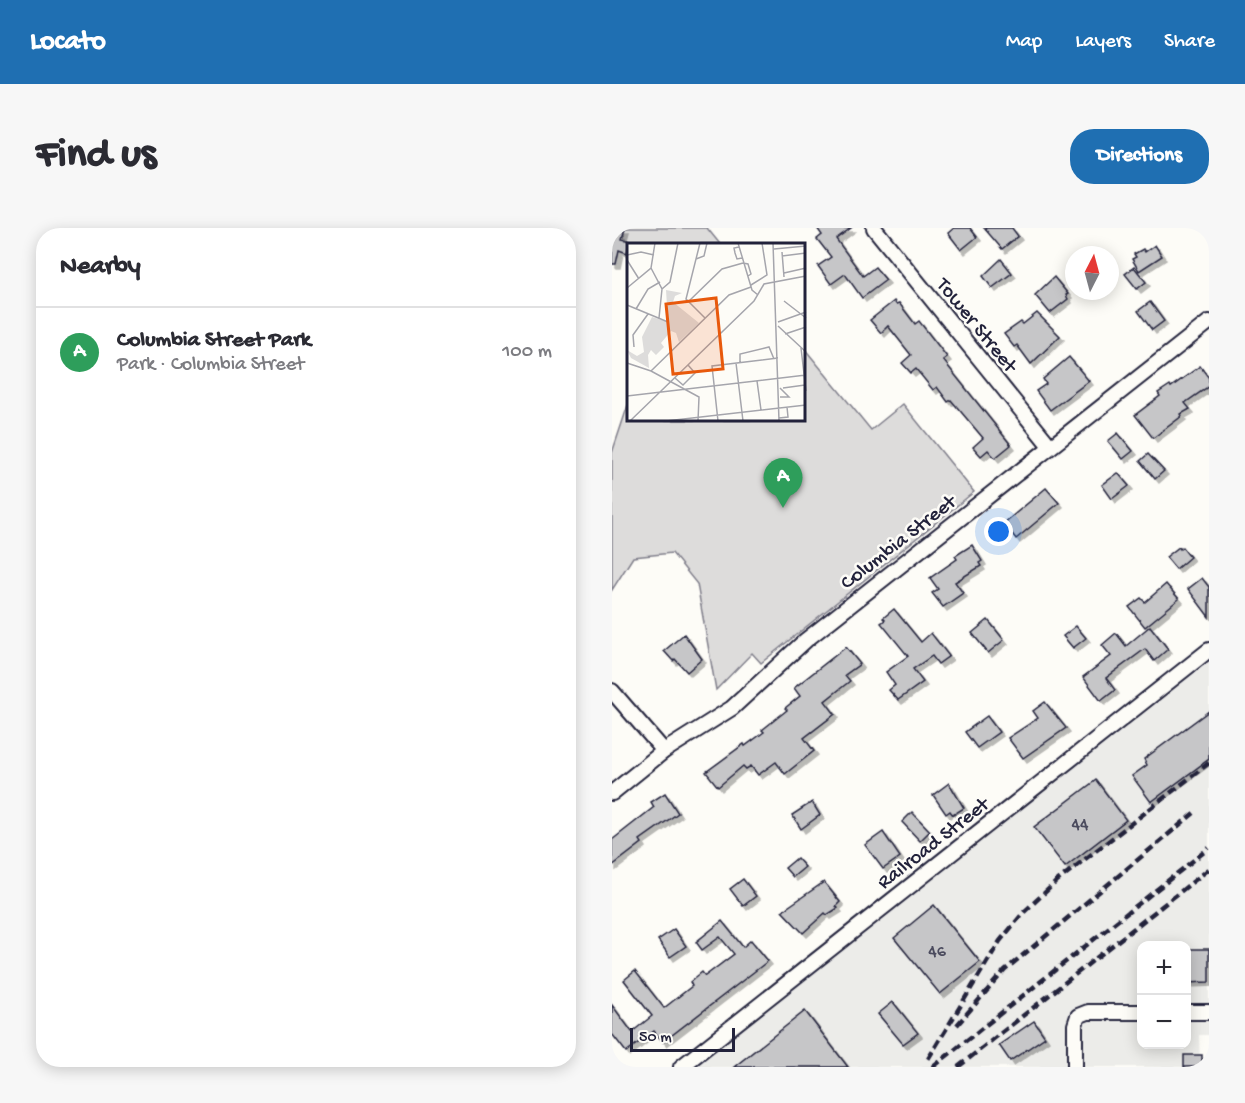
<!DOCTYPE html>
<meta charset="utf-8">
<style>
:root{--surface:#fff;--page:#f7f7f7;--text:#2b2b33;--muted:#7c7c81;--line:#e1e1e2;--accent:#1f6fb2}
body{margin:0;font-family:"Gochi Hand",sans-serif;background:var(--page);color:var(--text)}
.controls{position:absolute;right:18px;bottom:18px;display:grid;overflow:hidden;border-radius:12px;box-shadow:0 3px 15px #0003}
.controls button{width:54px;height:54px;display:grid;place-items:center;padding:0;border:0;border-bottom:2px solid var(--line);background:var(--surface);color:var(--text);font:30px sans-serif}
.compass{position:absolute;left:453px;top:18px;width:54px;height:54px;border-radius:50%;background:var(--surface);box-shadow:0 3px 15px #0003;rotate:6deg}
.scale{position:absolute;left:18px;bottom:15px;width:105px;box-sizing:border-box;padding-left:6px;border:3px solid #22223b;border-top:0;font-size:16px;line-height:21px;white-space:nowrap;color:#22223b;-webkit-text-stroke:4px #fdfcf7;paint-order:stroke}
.you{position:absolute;left:387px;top:304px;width:21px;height:21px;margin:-15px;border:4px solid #fff;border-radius:50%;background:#1a73e8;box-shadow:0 0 0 9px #1a73e833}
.badge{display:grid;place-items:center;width:39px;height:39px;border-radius:50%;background:var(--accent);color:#fff;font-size:20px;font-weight:700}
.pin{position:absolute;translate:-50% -50px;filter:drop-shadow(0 2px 3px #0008)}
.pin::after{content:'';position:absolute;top:32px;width:21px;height:18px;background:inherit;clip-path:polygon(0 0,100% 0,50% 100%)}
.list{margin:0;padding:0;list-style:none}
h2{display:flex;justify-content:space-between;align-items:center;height:78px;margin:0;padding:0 24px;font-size:26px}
h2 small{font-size:20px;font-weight:400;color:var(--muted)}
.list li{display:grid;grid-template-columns:39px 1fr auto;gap:18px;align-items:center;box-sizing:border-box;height:90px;padding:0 24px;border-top:2px solid var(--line)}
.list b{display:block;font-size:22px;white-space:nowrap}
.list p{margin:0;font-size:20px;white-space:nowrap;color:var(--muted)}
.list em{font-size:20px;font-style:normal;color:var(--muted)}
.map{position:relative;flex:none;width:597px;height:839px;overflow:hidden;border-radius:24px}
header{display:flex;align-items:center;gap:36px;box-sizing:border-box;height:84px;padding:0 30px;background:var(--accent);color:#fff}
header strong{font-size:28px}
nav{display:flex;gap:33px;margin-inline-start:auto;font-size:21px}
.intro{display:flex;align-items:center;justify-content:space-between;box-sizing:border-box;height:144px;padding:0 36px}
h1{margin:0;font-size:42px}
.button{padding:15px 27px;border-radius:24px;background:var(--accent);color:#fff;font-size:21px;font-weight:700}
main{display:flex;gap:36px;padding:0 36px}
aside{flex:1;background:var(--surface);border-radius:24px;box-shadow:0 3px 15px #0003}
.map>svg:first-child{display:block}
.built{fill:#ecece9;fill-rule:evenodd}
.green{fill:#dddcdb;stroke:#807f8b;stroke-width:1.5}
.building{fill:#c6c6c8;stroke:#22223b;stroke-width:1.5;filter:url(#shadow)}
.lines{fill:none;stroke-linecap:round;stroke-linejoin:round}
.street-casing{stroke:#22223b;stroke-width:18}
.street{stroke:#fdfcf7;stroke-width:14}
.rail{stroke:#22223b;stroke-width:4.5;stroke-dasharray:9 4.5;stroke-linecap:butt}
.labels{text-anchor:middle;stroke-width:5;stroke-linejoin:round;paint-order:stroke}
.number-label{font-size:18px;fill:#4b4b5e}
.street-label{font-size:21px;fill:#22223b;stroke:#fdfcf7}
.inset-road{fill:none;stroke:#a5a5ac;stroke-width:1.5}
.view{fill:#e8590c;fill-opacity:0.15;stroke:#e8590c;stroke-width:3}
.inset-edge{fill:none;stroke:#22223b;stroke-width:3}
</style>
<header>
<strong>Locato</strong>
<nav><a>Map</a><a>Layers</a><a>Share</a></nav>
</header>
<div class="intro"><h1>Find us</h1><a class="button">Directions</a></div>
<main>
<aside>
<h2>Nearby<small></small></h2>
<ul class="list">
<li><span class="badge" style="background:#2e9e5b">A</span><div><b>Columbia Street Park</b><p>Park · Columbia Street</p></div><em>100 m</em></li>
</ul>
</aside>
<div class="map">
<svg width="597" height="839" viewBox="0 0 597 839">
<defs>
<filter id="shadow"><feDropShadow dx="4" dy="4" stdDeviation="0" flood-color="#0004"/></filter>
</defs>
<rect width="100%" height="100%" fill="#fdfcf7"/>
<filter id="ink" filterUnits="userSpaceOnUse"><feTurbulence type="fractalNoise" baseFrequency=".0167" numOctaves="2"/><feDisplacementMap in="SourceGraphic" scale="12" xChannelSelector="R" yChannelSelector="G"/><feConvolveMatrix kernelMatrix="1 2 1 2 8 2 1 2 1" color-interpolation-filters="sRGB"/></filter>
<g filter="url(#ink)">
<path class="built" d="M597,434v373h-10l1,32h-505zM530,718h44v98h-44z"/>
<g class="green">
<path d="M10,0h85l13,16h-92v6z"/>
<path d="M192,120l67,82 32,-26 71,88 -213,171 -9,-10 -36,37 -19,-106 -25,-31 -39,4 -21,33v-137l16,-48v15h176z"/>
</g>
<g class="building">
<path d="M0,0h13l-3,11 8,2 -3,12 -8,-3 -3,14h-4z"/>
<path d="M205,0h34l-15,11 27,37 12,-9 11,13 -24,18 -17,-24 -14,10 -13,-18 13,-9 -14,-18 5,-4z"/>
<path d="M342,0h16l7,9 -16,13 -13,-17z"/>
<path d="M372,0h28l6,8 -16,13z"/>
<path d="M543,17l7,11 -23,15 -7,-12 4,-2 -2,-3 9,-5 2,3z"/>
<path d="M389,31l11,14 -20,15 -9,-12z"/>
<path d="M522,39l12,15 -9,7 -12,-15z"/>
<path d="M442,49l14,17 -2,1 2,4 -18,14 -15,-18z"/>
<path d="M282,73l2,3 3,-1 16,21 4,-3 28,36 -4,3 68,85 -16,13 -7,-8 -7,6 -8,-9 10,-9 -32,-38 -3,2 -11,-15 -4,3 -17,-21 -5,4 -9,-10 9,-8 -23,-29 -7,7 -11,-13z"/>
<path d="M538,74l14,19 -12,9 -14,-19z"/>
<path d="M425,85l23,23 -29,28 -14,-19 -3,2 -10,-13 17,-12 2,2z"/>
<path d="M457,129l20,24 -39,29 -14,-19 10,-7 -3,-5z"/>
<path d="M588,138l9,12v8l-24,17 5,6 -9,5 1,2 -29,22 -18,-23 25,-19 -2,-3 12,-8 1,2z"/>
<path d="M506,205l15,18 -10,8 -15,-18z"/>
<path d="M536,226l16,17 -9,8 -15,-18z"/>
<path d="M506,245l11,13 -17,13 -10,-14z"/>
<path d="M434,260l13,15 -43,36 -12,-16z"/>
<path d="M360,317l10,16 -3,2 2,3 -26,16 8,11 -20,14 -11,-14 6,-4 -8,-11 27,-19 -2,-3z"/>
<path d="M567,319l1,2 2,-2 8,10 -14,12 -10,-12z"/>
<path d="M590,350l7,9v30l-21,-28z"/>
<path d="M554,356l13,15 -34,28 -16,-20 12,-9 4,4z"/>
<path d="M282,381l27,33 10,-9 18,23 -11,8 -6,-8 -19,13 10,13 -25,18 -9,-10 6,-5 -9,-13 22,-16 -27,-33 4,-3 -2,-2z"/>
<path d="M376,392l16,20 -16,13 -16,-20z"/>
<path d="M464,398l10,12 -13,10 -10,-12z"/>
<path d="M538,398l18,23 -14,12 -9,-12 -39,29 9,12 -14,11 -18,-24 28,-21 -9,-11 14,-12 10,13z"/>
<path d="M72,406l18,25 -15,13 -12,-13 -2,2 -9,-10z"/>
<path d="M234,419l14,17 -15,11 5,6 -25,20 10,13 -31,24 10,13 -29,23 -9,-12 -18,13 -7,-9 -5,3 -3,-3 -25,21 -12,-15 38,-28 1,2 19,-14 -2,-2 25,-20 -2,-2 15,-12 -6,-8z"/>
<path d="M433,474l21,26 -43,30 -15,-20 30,-20 -5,-7z"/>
<path d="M597,483v48l-58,43 -19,-26 15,-11 -3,-6z"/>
<path d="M375,488l12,16 -22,16 -12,-16z"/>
<path d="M484,552l30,40 -61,47 -31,-40z"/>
<path d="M337,555l15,25 -11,7 -3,-4 -4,3 -13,-19z"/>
<path d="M53,565l13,20 -38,27 2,3 -30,23v-26l42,-33 -3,-5z"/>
<path d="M200,574l8,13 -19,14 -9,-14z"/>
<path d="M300,584l18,19 -10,10 -18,-19z"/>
<path d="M271,604l17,25 -17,12 -18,-24z"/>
<path d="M185,630l8,9 -12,10 -8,-9z"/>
<path d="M131,651l13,17 -13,10 -13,-17z"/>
<path d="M212,654l16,20 -4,4 2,2 -11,7 -2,-2 -22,20 -21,-22z"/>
<path d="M322,677l46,57 -40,32 -46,-56z"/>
<path d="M110,693l21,26 8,-7 17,21 -105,81 -9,-11 -28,21 -14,-18v-29l20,27 20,-16 -28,-36 11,-9 29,37 28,-22 -2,-4 12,-10 3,4 29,-22 -14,-17 -18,13 -6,-8z"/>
<path d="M62,701l12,17 -16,11 -12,-17z"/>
<path d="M574,721h23v33l-23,1z"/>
<path d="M281,774l25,31 -15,11 -25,-30z"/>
<path d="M193,783l43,56h-114z"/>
<path d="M422,793l11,16 -35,24 -11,-16z"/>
<rect x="572" y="827" width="18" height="12"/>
</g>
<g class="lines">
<defs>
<g id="street">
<path d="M262,0l176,218"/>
<path d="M0,463l52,60"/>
<path d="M0,565l52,-42 68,-43 74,-68 403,-318"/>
<path d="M574,784h23"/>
<path d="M69,839l528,-417"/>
<path d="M463,839v-42l3,-9 10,-4h54"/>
</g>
</defs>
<use href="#street" class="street-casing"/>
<use href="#street" class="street"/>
<g class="rail">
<path d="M345,797l48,-55 189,-157"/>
<path d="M316,831l72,-118 24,-29 33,-31 152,-118"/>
<path d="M321,839l276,-219"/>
<path d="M346,839l251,-198"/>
</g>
</g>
</g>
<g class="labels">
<g class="number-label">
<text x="468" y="601">44</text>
<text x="325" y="728">46</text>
</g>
<g class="street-label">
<text transform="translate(366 96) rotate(51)" y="7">Tower Street</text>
<text transform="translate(285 313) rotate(-38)" y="7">Columbia Street</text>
<text transform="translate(320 614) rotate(-38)" y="7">Railroad Street</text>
</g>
</g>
<g transform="translate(15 15)">
<rect width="178" height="178" fill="#fdfcf7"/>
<path d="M39,47l16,3 -7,3 -2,6 26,21 -20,19 -3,-9 -5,-2 -10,12 3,4 -8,8 -5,-5 -3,5 1,13 -18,-10 -4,-8 10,6 7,-4 -2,-15 10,-20 16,5z" fill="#dddcdb"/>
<path class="inset-road" d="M73,0l-14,56 19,19M111,0l14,47 6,5M146,0l6,178M112,4l-5,1 1,5 2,6 5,-1M147,6l32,-3M155,9l2,25M0,12l14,-3 13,3M155,13l24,-3M69,16l8,-3 3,-13M0,17l12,19M116,20l5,1 3,10 -3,2M24,25l11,21 -3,29M157,30l22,-5M124,42l16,-10 -5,-32M0,45l24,-20 4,-25M35,46l8,-7 8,-39M157,58l22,17M61,59l34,-33 21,-6M0,62l41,17M9,66l12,-20 12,-7M151,79l28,-10M151,83l28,26M158,91l21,-7M7,104l-1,-12 15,-21M174,105l5,43M113,119v-8l29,-7 5,12M0,120l24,8 48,26 -1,24M109,120l7,58M24,128l78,-76 22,-8M48,135l8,7 12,-12 -7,-8M130,138l4,29M153,145l9,9h-9M156,145l22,-3M0,153l179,-21M152,175l9,-1 -1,-10M3,178l124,-120 10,-17 42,-8M39,178l140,-16M91,178l-6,-55 66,-8"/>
<path class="view" d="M89,55l7,71 -50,5 -7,-70z"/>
<rect width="178" height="178" class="inset-edge"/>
</g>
</svg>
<div class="controls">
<button>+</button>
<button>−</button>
</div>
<svg class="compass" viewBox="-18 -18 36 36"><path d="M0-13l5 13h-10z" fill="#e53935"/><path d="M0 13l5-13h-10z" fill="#7c7c81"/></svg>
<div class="scale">50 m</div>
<div class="you"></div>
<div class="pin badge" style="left:171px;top:280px;background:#2e9e5b">A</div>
</div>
</main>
